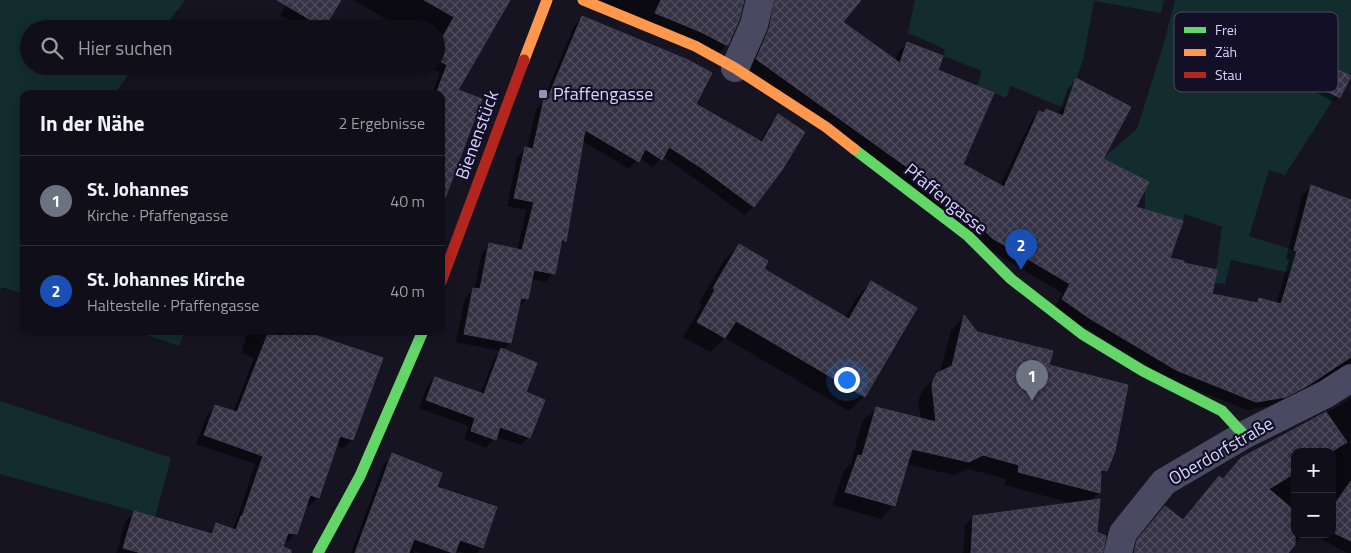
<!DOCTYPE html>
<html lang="de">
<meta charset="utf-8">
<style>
:root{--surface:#100f19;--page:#191822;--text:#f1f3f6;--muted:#9c9ca2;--line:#302f38;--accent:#7c3aed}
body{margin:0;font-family:"Titillium Web",sans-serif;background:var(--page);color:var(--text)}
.controls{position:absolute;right:15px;bottom:15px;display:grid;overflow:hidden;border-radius:10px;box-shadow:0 2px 12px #0003}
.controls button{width:45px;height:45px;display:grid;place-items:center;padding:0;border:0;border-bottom:1px solid var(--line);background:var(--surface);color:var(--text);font:25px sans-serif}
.you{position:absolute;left:846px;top:379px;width:18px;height:18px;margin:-12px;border:4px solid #fff;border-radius:50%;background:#1a73e8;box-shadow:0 0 0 8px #1a73e833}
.badge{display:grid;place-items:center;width:32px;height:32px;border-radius:50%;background:var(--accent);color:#fff;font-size:16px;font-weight:700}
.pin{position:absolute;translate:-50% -41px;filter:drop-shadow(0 1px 2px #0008)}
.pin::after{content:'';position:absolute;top:26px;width:18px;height:15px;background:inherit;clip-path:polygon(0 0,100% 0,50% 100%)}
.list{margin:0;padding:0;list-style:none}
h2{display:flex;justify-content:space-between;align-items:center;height:65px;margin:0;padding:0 20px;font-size:21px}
h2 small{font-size:16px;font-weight:400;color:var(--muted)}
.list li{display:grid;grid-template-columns:32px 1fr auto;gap:15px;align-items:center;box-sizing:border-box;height:90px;padding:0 20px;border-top:1px solid var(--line)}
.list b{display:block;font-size:19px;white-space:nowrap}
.list p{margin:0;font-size:16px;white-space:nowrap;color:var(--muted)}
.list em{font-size:16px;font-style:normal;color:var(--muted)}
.icon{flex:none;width:28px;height:28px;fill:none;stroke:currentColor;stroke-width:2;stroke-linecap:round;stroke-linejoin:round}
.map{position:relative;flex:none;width:1351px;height:553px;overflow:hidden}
.search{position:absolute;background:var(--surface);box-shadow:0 2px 12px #0003;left:20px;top:20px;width:425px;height:55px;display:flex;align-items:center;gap:12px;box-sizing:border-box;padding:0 18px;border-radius:28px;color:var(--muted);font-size:19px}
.panel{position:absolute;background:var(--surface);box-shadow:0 2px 12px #0003;left:20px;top:90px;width:425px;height:245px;border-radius:10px}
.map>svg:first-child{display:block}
.green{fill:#132c2d}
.shadow{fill:#0007}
.building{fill:url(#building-cross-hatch);stroke:#433f54}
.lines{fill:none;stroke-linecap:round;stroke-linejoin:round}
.street{stroke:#4a4962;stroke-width:28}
.fast{stroke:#63d668;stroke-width:11}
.slow{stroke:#ff974d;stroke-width:11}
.jam{stroke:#b3261e;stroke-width:11}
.poi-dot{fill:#9591b1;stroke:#130f26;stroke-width:2}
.labels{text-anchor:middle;stroke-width:4.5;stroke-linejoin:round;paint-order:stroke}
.poi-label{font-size:18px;fill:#d9d4ff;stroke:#130f26;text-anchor:start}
.street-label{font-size:18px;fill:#d9d4ff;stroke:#130f26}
.key{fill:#130f26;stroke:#4e4a67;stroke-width:1}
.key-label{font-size:14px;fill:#d9d4ff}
</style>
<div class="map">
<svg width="1351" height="553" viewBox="0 0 1351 553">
<defs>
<pattern id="building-cross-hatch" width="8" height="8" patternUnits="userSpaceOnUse" patternTransform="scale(1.25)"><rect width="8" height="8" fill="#343243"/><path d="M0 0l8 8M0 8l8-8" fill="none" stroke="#514f5f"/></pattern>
</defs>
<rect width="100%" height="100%" fill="#161421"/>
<g class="green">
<path d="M0,0h185l-22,29h-134v37h105l-19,28h-91v200l-22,-7 -2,3z"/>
<path d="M915,0h249l-3,13 -67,-12 -11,59 -17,49 -55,-23 -5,12 -29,-12 5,-15 -39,-15 2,-7 -37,-16z"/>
<path d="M1175,0h176v72l-66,103 -16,-5 -20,66 48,15 -7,22 -59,-13 -6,24 -11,-1 8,-56 -37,-13 -2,7 -38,-11v-21l3,-7 -22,-11 -30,-7 41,-35 27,-86z"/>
<path d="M135,331h50l-6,15z"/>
<path d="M0,401l171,57 -16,59 -155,-43z"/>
</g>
<g class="shadow">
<path d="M289,0h51l-18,29h-18l-24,-14z"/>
<path d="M353,0h156l-68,94h-9l8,-21 -13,-7h9v-37h-55l5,-10z"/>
<path d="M597,0h129l1,44 -8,9z"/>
<path d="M768,0h89l-15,22 53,39 3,-9 9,-9 29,27 26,94 38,22 31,-65 8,-8 4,1 4,-4 11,6 10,-28 8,-8 26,80 67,99 42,36 45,9 4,-4 16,4 13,-44 -3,-1 16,-64 9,-8 40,14v173l-11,-3 -7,2 -25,16 -32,16 -29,5 -80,-32 -113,-70 8,-15 -79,-47 -235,-178z"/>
<path d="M582,18l113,86 64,38 11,-18 8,-8 3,53 -28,38 -8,8 -82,-59 -10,11 -14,-9 -10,11 -47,-28 -17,100 -6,5 -5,27 -9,9 -14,-3 -4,20 -9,8 -8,36 -7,7 22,43 4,44 -8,8 -25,-9 -10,12 -22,-9 4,-13 -49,-18 8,-22 8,-8 45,16 14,-36 7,-7 -45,-9 9,-44 9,-8 8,-37 8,-8 27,5 9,-40 -19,-4 10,-49 8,-8h2l9,-40 6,-6 32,-77z"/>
<path d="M1327,66l12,31 -5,5 -21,-11 10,-20z"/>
<path d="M739,245l23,24 83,49 12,-21 14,-15 -7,114 -15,15 -124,-73 -15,14 -27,-15 19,-32 -3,-2 25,-43z"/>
<path d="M964,317l12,16 72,33 58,104 -6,6 -1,17 -9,8 12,52h-139l2,-27 8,-9 101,-13 -69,-19 1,-6 -38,-10 -14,6 -48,-11 -12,41 -13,14 -49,-14 12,-35 7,-7 11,-41 14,-14 45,11 -3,-18 2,-5 4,-8 16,-15 11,-43z"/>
<path d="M248,331h55l49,109 -9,8 -7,-3 -18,52 -8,9 -4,-1 -10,28 -9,9h-3l-4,11h-164l10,-32 8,-9 74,22 9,-10 15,6 3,-6 20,-60 -59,-20 11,-29 8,-9 18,6 21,-54 -13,-5z"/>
<path d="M1351,398v155h-4l-36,-19h21v-82h-37v82h8l-16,19h-159l28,-37 9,-9 17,14 29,-34 11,-7 19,-21 94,-51z"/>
<path d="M393,455l43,33 60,20 -14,40 -6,5h-12l-9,-3 -1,3h-33l-7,-2v2h-63l33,-89z"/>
</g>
<g class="building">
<path d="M277,0h64l-17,28z"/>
<path d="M424,0h86l-52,90 24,9 -38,102 -3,-1v-106h-5l11,-29 -11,-6v-10l18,-32z"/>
<path d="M661,0h83l-5,20 -11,25h-2l-25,-13 -46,-19z"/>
<path d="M775,0h86l-18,22 57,41 7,-21 36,14 -5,14 56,23 -31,71 41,23 35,-76 5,2 2,-4 17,7 13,-38 55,29 -28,52 46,23 -13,25 47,14 -13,37 14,3v2l33,7 -5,24 46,9 1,-5 22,6 16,-53 -3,-1 17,-65 40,15v157l-44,29 -21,11 -30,5 -80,-32 -87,-52 -27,-19 8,-15 -78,-46 -15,-15 3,-5 -44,-26 -6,-5 2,-2 -176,-126 13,-30z"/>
<path d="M582,16l106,44 24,13 -16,31 66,38 16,-28 27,18 -23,38 -28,37 -54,-40 -31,-20 -7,13 -17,-11 -6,13 -54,-32 -19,112 -4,-3 -7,35 -21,-4 -6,29 -7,-1 -10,45 -47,-9 9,-46 7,1 9,-46 33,7 12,-48 -20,-4 11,-51 8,2 11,-50 3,1z"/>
<path d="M1327,65l24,11 -11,22 -24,-12z"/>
<path d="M739,244l29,17 -4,8 85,50 22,-38 46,27 -52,89 -129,-76 -11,17 -28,-16 18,-32 -2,-2z"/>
<path d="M964,315l13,17 76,19 -4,14 79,20 -13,66 -8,20 -6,-1 -1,23 -82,-21 1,-7 -36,-10 -14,7 -57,-13 -17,57 -50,-14 13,-37 4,1 14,-49 60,15 -4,-36 1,-5 4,-8 15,-7z"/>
<path d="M269,331h34l80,27 -30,82 -13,-4 -21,62 -9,-3 -13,39 -9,-1 -5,14 8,3v3h-150l-18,-5 11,-37 78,23 4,-11 20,7 5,-14 1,1 21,-61 -59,-21 11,-30 22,7z"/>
<path d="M501,348l36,15 -11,29 19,8 -15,38 -30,-11 -4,13 -25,-9 4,-13 -49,-18 9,-23 49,17z"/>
<path d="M1326,412l21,30 -16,10h-36v21l-26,16 26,22v34l-7,8h-154l3,-13 28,-34 18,14 36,-44 4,3 18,-21z"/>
<path d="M392,453l50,20 -5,14 60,20 -14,41 -23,-8 -5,13h-2l-39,-14 -5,14h-54z"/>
<path d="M1351,481v60l-19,-9v-24z"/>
<path d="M1100,499l-3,33 9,4 -3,17h-132l2,-37z"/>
</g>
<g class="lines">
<g class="street">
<path d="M735,68l19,-43 6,-25"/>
<path d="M1118,553l5,-20 41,-51 80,-47 82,-41 25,-16"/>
</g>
<g class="fast">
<path d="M854,149l114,87 43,43 71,55 61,37 79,40 22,24"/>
<path d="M318,553l42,-77 63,-145"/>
</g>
<g class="slow">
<path d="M583,0l112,46 40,22 91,59 28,22"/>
<path d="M524,60l23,-60"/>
</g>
<path class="jam" d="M441,282l83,-222"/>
</g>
<rect class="poi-dot" x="538" y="89" width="10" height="10" rx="2.5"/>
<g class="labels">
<g class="poi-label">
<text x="553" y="100">Pfaffengasse</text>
</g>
<g class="street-label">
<text transform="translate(477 135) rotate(-70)" y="6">Bienenstück</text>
<text transform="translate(946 199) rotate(39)" y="6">Pfaffengasse</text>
<text transform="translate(1221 451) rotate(-30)" y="6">Oberdorfstraße</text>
</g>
</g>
<rect x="1174" y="12" width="164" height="80" rx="8" class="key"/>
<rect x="1184" y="27" width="22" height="6" fill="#63d668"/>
<rect x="1184" y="49" width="22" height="7" fill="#ff974d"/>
<rect x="1184" y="72" width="22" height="6" fill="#b3261e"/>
<g class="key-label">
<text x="1215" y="35">Frei</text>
<text x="1215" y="57">Zäh</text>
<text x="1215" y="80">Stau</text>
</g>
</svg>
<div class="controls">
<button>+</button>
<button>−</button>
</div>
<div class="you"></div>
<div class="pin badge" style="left:1032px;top:401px;background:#6b7280">1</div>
<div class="pin badge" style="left:1021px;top:270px;background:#1a4fb4">2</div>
<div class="search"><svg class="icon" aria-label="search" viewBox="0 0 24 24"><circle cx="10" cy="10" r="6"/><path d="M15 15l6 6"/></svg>Hier suchen</div>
<section class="panel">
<h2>In der Nähe<small>2 Ergebnisse</small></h2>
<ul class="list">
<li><span class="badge" style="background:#6b7280">1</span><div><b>St. Johannes</b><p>Kirche · Pfaffengasse</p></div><em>40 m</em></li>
<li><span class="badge" style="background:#1a4fb4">2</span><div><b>St. Johannes Kirche</b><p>Haltestelle · Pfaffengasse</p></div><em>40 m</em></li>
</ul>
</section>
</div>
